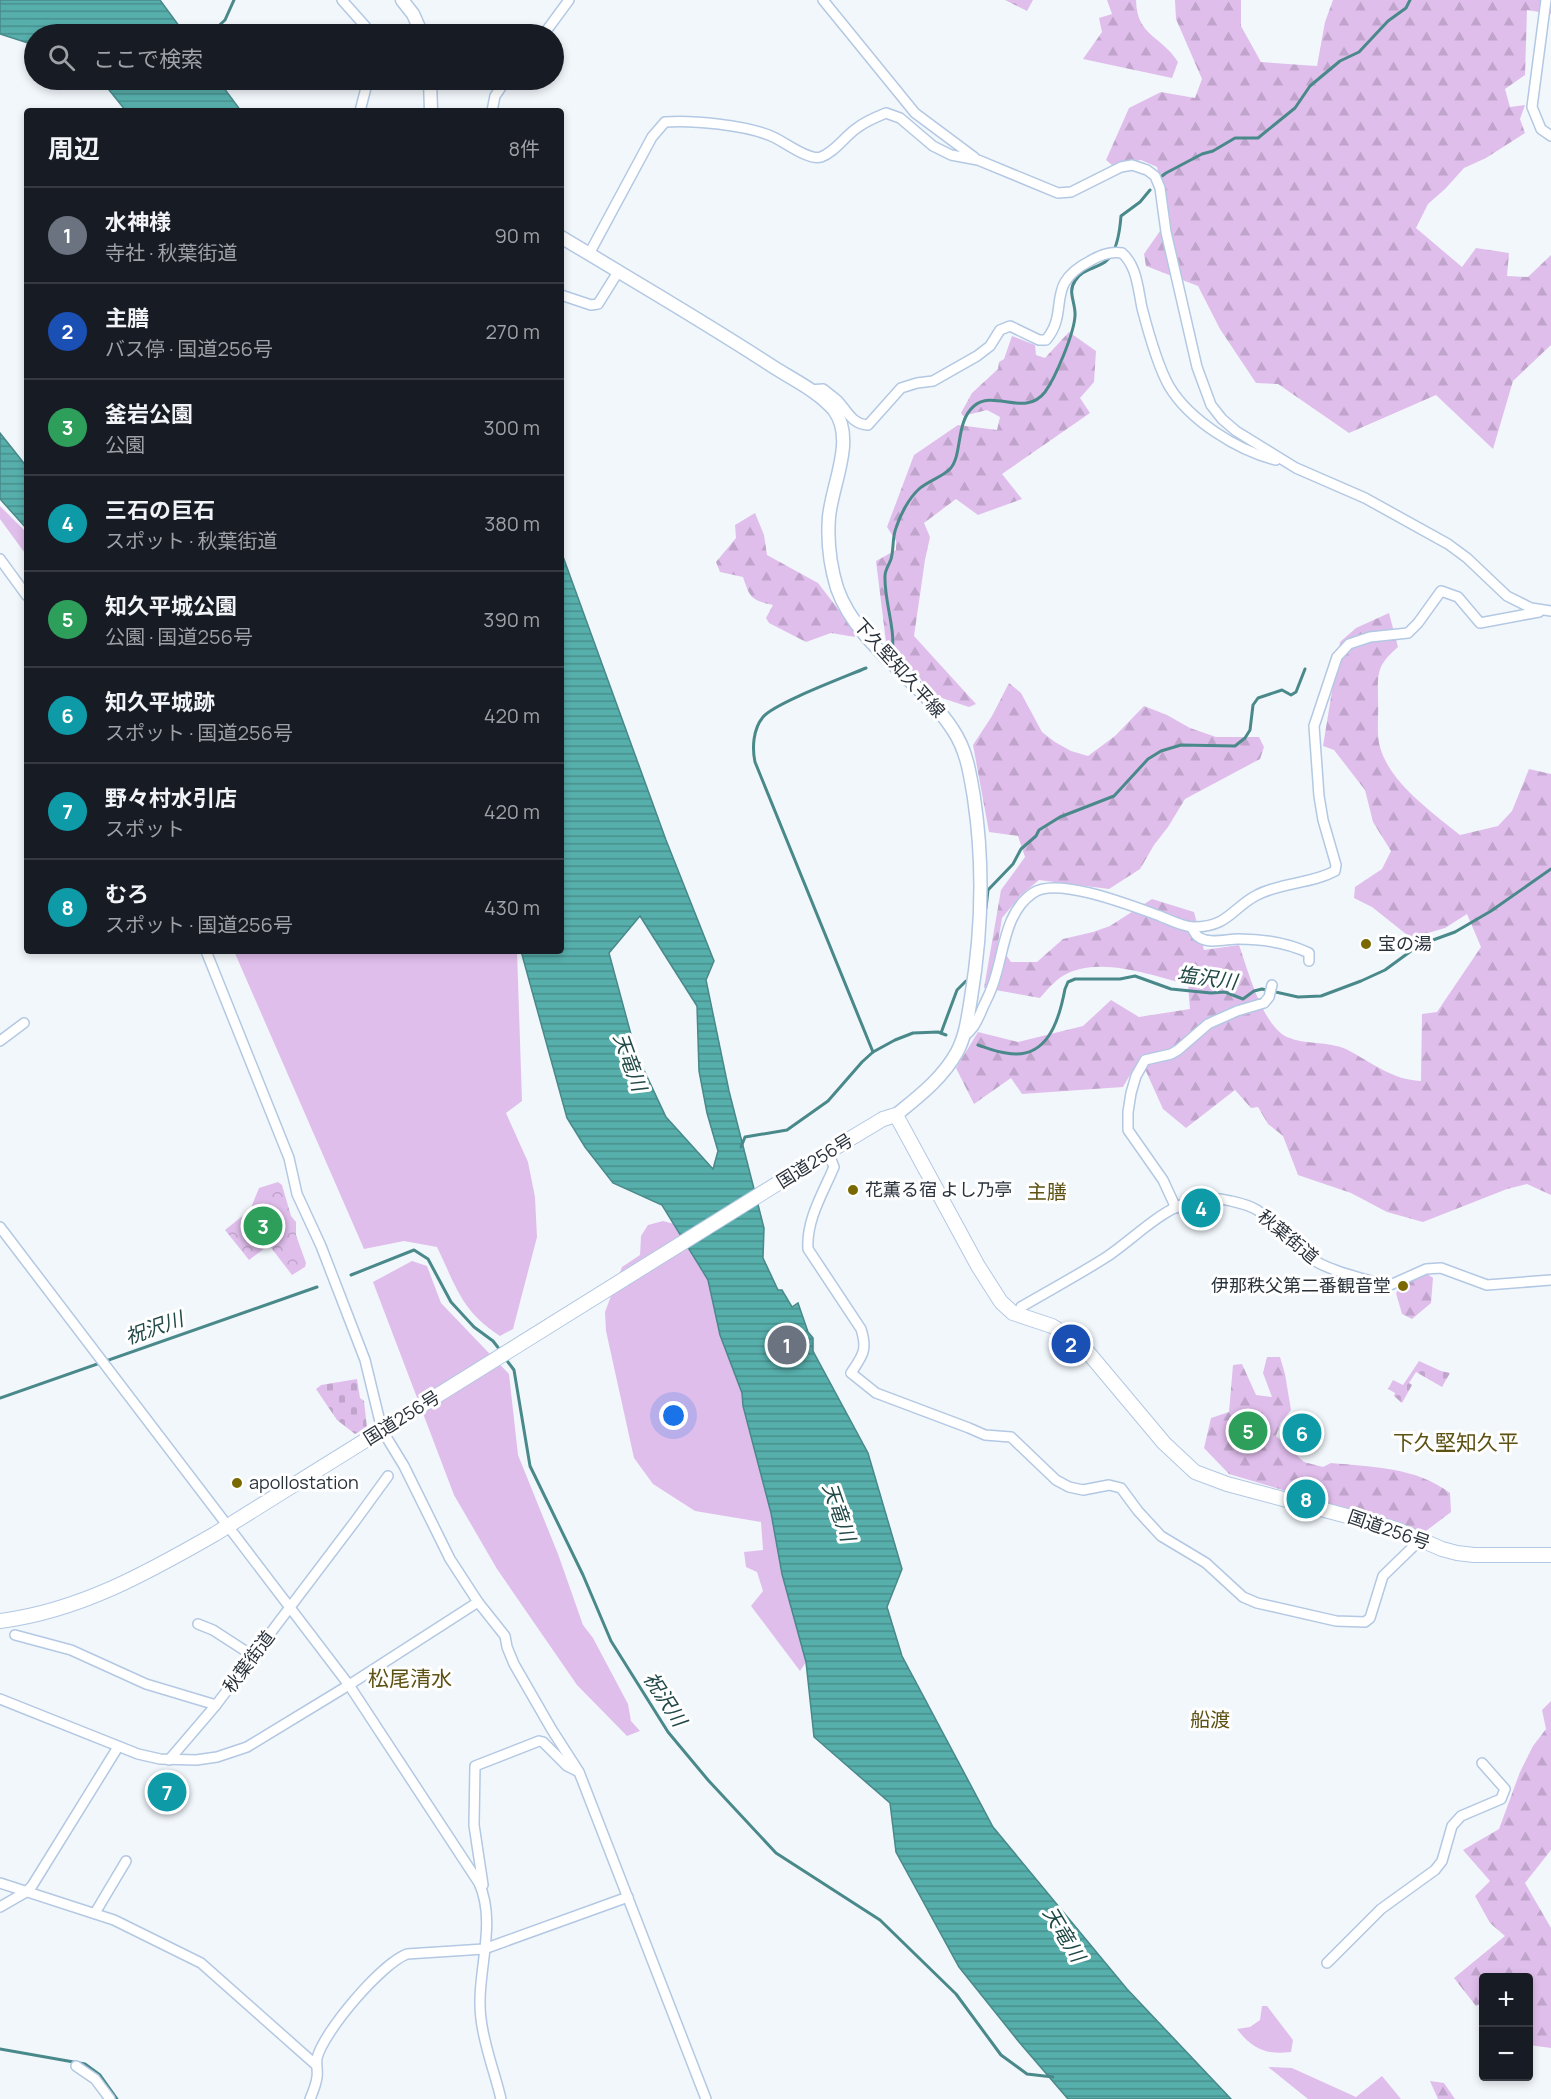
<!DOCTYPE html>
<html lang="ja">
<meta charset="utf-8">
<style>
:root{--surface:#171b24;--page:#20242c;--text:#f1f3f6;--muted:#9ea1a6;--line:#363941;--accent:#1a73e8}
body{margin:0;font-family:Manrope,"Noto Sans JP",sans-serif;background:var(--page);color:var(--text)}
.controls{position:absolute;right:18px;bottom:18px;display:grid;overflow:hidden;border-radius:6px;box-shadow:0 3px 9px #0003}
.controls button{width:54px;height:54px;display:grid;place-items:center;padding:0;border:0;border-bottom:2px solid var(--line);background:var(--surface);color:var(--text);font:30px sans-serif}
.you{position:absolute;left:674px;top:1416px;width:21px;height:21px;margin:-15px;border:4px solid #fff;border-radius:50%;background:#1a73e8;box-shadow:0 0 0 9px #1a73e833}
.badge{display:grid;place-items:center;width:39px;height:39px;border-radius:50%;background:var(--accent);color:#fff;font-size:20px;font-weight:700}
.pin{position:absolute;translate:-50% -50%;border:3px solid #fff;box-shadow:0 2px 6px #0006}
.list{margin:0;padding:0;list-style:none}
h2{display:flex;justify-content:space-between;align-items:center;height:78px;margin:0;padding:0 24px;font-size:26px}
h2 small{font-size:20px;font-weight:400;color:var(--muted)}
.list li{display:grid;grid-template-columns:39px 1fr auto;gap:18px;align-items:center;box-sizing:border-box;height:96px;padding:0 24px;border-top:2px solid var(--line)}
.list b{display:block;font-size:22px;white-space:nowrap}
.list p{margin:0;font-size:20px;white-space:nowrap;color:var(--muted)}
.list em{font-size:20px;font-style:normal;color:var(--muted)}
.icon{flex:none;width:33px;height:33px;fill:none;stroke:currentColor;stroke-width:2;stroke-linecap:round;stroke-linejoin:round}
.map{position:relative;flex:none;width:1551px;height:2099px;overflow:hidden}
.search{position:absolute;background:var(--surface);box-shadow:0 3px 9px #0003;left:24px;top:24px;width:540px;height:66px;display:flex;align-items:center;gap:15px;box-sizing:border-box;padding:0 21px;border-radius:33px;color:var(--muted);font-size:22px}
.panel{position:absolute;background:var(--surface);box-shadow:0 3px 9px #0003;left:24px;top:108px;width:540px;height:846px;border-radius:6px}
.map>svg:first-child{display:block}
.grass{fill:#e0beec}
.forest{fill:url(#forest-firs)}
.cemetery{fill:url(#cemetery-stones)}
.park{fill:url(#park-crowns)}
.water{fill:url(#water-rules);stroke:#49898a;stroke-width:1.5;fill-rule:evenodd}
.lines{fill:none;stroke-linecap:round;stroke-linejoin:round}
.stream{stroke:#49898a;stroke-width:3}
.minor-casing{stroke:#b3c8e3;stroke-width:12}
.major-casing{stroke:#b3c8e3;stroke-width:15}
.highway-casing{stroke:#b3c8e3;stroke-width:16}
.minor{stroke:#fff;stroke-width:9}
.major{stroke:#fff;stroke-width:12}
.highway{stroke:#fff;stroke-width:14}
.poi-dot{fill:#7a6900;stroke:#fff;stroke-width:2}
.labels{text-anchor:middle;stroke-width:6;stroke-linejoin:round;paint-order:stroke}
.street-label{font-size:18px;fill:#29313b;stroke:#fff}
.poi-label{font-size:18px;fill:#29313b;stroke:#fff;text-anchor:start}
.water-label{font-size:20px;font-style:italic;fill:#204947;stroke:#fff}
.neighbourhood-label{font-size:20px;fill:#5d5113;stroke:#fff}
.quarter-label{font-size:21px;fill:#5d5113;stroke:#fff}
</style>
<div class="map">
<svg width="1551" height="2099" viewBox="0 0 1551 2099">
<defs>
<pattern id="forest-firs" width="22" height="20" patternUnits="userSpaceOnUse" patternTransform="scale(1.5)"><rect width="22" height="20" fill="#e0beec"/><path d="M5 1l3.5 6h-7zM16 11l3.5 6h-7z" fill="#c0a4cb"/></pattern>
<pattern id="cemetery-stones" width="16" height="16" patternUnits="userSpaceOnUse" patternTransform="scale(1.5)"><rect width="16" height="16" fill="#e0beec"/><path d="M2 7V4a2 2 0 0 1 4 0v3zM10 15v-3a2 2 0 0 1 4 0v3z" fill="#c0a4cb"/></pattern>
<pattern id="park-crowns" width="20" height="18" patternUnits="userSpaceOnUse" patternTransform="scale(1.5)"><rect width="20" height="18" fill="#e0beec"/><path d="M2 6a3 3 0 1 1 6 0M12 15a3 3 0 1 1 6 0" fill="none" stroke="#c0a4cb"/></pattern>
<pattern id="water-rules" width="6" height="5" patternUnits="userSpaceOnUse" patternTransform="scale(1.5)"><rect width="6" height="5" fill="#57afac"/><path d="M0 2.5h6" fill="none" stroke="#488f8d"/></pattern>
</defs>
<rect width="100%" height="100%" fill="#f2f7fc"/>
<g class="grass">
<path d="M0,506l27,27v23l-27,-37z"/>
<path d="M234,951h283l5,150 -16,12 22,49 7,35 2,40 -24,92 -13,7c-39,-25 -44,-50 -63,-89l-33,-6 -40,8z"/>
<path d="M663,1221l11,3 34,56 12,55 22,58 1,13 28,107 11,61 24,88 -6,9 -49,-65 12,-15 -6,-19 -11,-5 -2,-15 19,-2 -2,-28 -66,-11 -42,-27 -19,-26 -28,-127 -1,-19 17,-45 18,-12 1,-19 7,-11z"/>
<path d="M412,1261l15,5 14,37 68,71 9,81 40,99 25,71 10,13 35,66 3,17 9,10 -13,5 -50,-51 -80,-116 -43,-74 -81,-213z"/>
<path d="M1262,2006h5l26,34 -2,12c-25,3 -39,-3 -54,-23l13,-2 10,-7z"/>
<path d="M1268,2067l24,1 64,29 26,-21 19,23h-93z"/>
</g>
<g class="forest">
<path d="M1107,0h29c1,37 25,35 42,62l-6,16 -89,-19 19,-27 -3,-14 13,-4z"/>
<path d="M1175,0h66v26l20,36 56,4 8,-44 8,-22h218v14l-24,-4 -2,65 -20,14 5,18 15,-2 -5,14 5,14 -39,25 -22,10 -19,21 -17,15 -12,24 46,39 14,-19 33,5 -2,23 21,1 23,-22v90l-38,36 -20,68 -57,-54 -87,38 -71,-49 -22,-1 -36,-54 -22,-43 -52,-20 -2,-12 25,-36 -12,-51 -16,-7 -29,5 -6,-5 23,-52 32,-16 34,6 7,-19 -26,-60z"/>
<path d="M1069,332l27,19 -2,31 -14,16 10,15 -88,61 20,25 -44,16 -22,-16 -32,24 6,14 -5,23 -11,76 62,68 -7,3 -33,-11 -50,-54 -10,-81 20,-11v-9l-9,-14 27,-72 44,-30 39,5 3,-13 -13,-7 -24,6 -2,-3 11,-20 26,-24 1,-7 5,-3 8,-23 23,9 1,10 9,3z"/>
<path d="M755,513l9,22 3,20 51,28 34,44 3,10 -24,-4 -25,9 -37,-19 -3,-5 7,-13c-22,-5 -23,-7 -30,-28l-23,-5 -4,-10 20,-24 -1,-13z"/>
<path d="M1389,613l9,34c-22,19 -20,26 -20,53 1,15 -2,33 2,47 10,36 52,65 80,88l38,-9 14,-15 17,-42 22,5v421l-24,-11 -20,5 -84,33 -36,-10 -36,-19 -53,-18 -15,-39 -15,-12 -10,-17 -7,1 -16,-18 -49,38 -23,-19 -23,-51 -17,29 -101,7 -11,-16 -37,26 -18,-36 22,-36 40,10 65,-16 28,-26 28,17 51,-8 -2,-24c-38,-10 -98,-33 -132,-4 -6,5 -11,11 -16,17l-56,-10 17,-98 24,-33 -7,-21 -29,-4 -16,-87 19,-29 17,-33 12,10 21,39 13,10 16,9 17,5 27,-20 29,-30 23,9 23,13 26,9h43l5,10 -4,12 -75,40 -17,28 -14,18 -14,24 -31,20 -70,-9 -18,15 -19,23 -4,25 13,19h26l26,-23 30,-7 17,-6 42,-27 42,13 10,38 35,-5c9,25 23,80 48,92 18,8 41,4 59,12 25,13 46,31 75,32l1,-67 15,-2 44,-65 -14,-33 -22,14 -34,10 -39,-31 -18,-9 1,-11 27,-18 9,-18 -18,-29 -8,-32 -31,-40 -11,-4 17,-104 16,-14z"/>
<path d="M1426,1273l7,5 -2,25 -19,16 -10,-5 -6,-21 7,-10z"/>
<path d="M1267,1357h13l5,17 6,36 -10,12 -5,14 28,26 19,5 8,-4c41,4 85,4 119,30l1,19 -29,22 -21,-9 -172,-51 -25,-26 7,-30 18,-6 4,-47 9,-1 14,31 16,2 -9,-24z"/>
<path d="M1551,1701v149l-26,33 26,45v120l-22,-3 -1,-67h-44l-1,24 -7,4 -22,-28 51,-42 -15,-13 -15,-27 15,-15 -27,-31 36,-21 21,-57 13,-26 13,-17 -4,-19z"/>
<path d="M1430,2081l14,2 11,16h-17z"/>
</g>
<g class="cemetery">
<path d="M1005,0h28l-6,11z"/>
<path d="M1419,1361l22,10 9,2 -8,14 -26,-15 -7,11 3,2 -10,18 -8,-7 1,-3 -7,-4 5,-9 10,5z"/>
<path d="M357,1379l3,19 4,3 3,27 -12,6 -18,-14 -21,-31 5,-4z"/>
</g>
<g class="park">
<path d="M278,1182l4,3 9,31 5,6v13l10,28 -1,4 -13,8 -23,-30 -20,15 -24,-30 25,-20 9,-22z"/>
<path d="M1255,1411l5,5 6,24 -4,8 -17,5 -15,-11 3,-21z"/>
</g>
<g class="water">
<path d="M0,0h160l25,34h-151v11l-34,-11z"/>
<path d="M101,80h117l23,31h-115z"/>
<path d="M0,433l27,34v62l-27,-30z"/>
<path d="M561,551l105,289 48,121 -8,19 23,111 35,137 -1,30 15,32h4l10,17 6,-4 10,29 5,6v13l55,102 34,116 -15,38 15,49 91,171 134,162 104,110h-163l-49,-57 -60,-75 -63,-115 -6,-49 -76,-66 -8,-75 -24,-88 -11,-61 -28,-107 -1,-13 -22,-58 -12,-55 -46,-75 -49,-22 -28,-36 -18,-29 -46,-167h40zM640,916l57,90 2,65 8,42 11,38 -5,18 -47,-52 -30,-64 -27,-100z"/>
</g>
<g class="lines">
<g class="stream">
<path d="M210,34l15,-14 9,-20"/>
<path d="M1162,176l4,-3 36,-19 11,-3 22,-13h23l37,-30 15,-22 30,-25 19,-9 29,-31 18,-13 4,-8"/>
<path d="M892,653c4,-24 -8,-52 -7,-77 0,-6 4,-11 6,-17 3,-10 1,-21 5,-31 4,-13 13,-30 23,-39 9,-8 23,-12 31,-20 13,-14 5,-47 24,-63 20,-17 51,12 71,-14 11,-15 29,-59 30,-76 1,-13 -8,-24 0,-35 7,-12 20,-12 30,-19 12,-8 15,-33 16,-46l19,-14 10,-12"/>
<path d="M866,668c-21,9 -91,35 -103,49 -10,12 -11,31 -8,45l118,290"/>
<path d="M986,908l2,-18 25,-26 8,-15 15,-13 3,-6 21,-13 54,-21 34,-37 13,-8 20,-6 54,1 10,-8 5,-8 3,-25 5,-7 24,-8 9,5 5,-3 9,-23"/>
<path d="M941,1033l16,-43 9,-9"/>
<path d="M978,1045c9,3 18,7 28,8 41,8 53,-32 59,-64l3,-7 7,-3h45l15,-3 36,13 40,4 14,-1 18,7 11,-8 8,-2 36,8 23,-1 40,-15 24,-11 26,-19 22,-11 22,-8 36,-21 60,-42"/>
<path d="M741,1147l4,-10 42,-7 41,-29 34,-39 11,-10 22,-12 18,-7 25,-1 8,3"/>
<path d="M351,1275l63,-25 14,9 23,43 23,25 19,14 7,9"/>
<path d="M505,1358l9,12 16,96 53,109 28,66 57,91 40,48 68,73 104,67 76,74 45,61 26,19 26,3"/>
<path d="M0,1398l317,-111"/>
<path d="M0,2049l85,15 15,11 17,24"/>
</g>
<defs>
<g id="minor">
<path d="M342,0l24,27 3,7"/>
<path d="M823,0l92,113 59,44"/>
<path d="M1546,0l-14,107 9,22 10,7"/>
<path d="M544,34l25,-34"/>
<path d="M360,111l8,-31"/>
<path d="M492,111l3,-15 11,-16"/>
<path d="M589,254l63,-117 13,-15c28,-2 80,3 106,14 13,5 37,25 50,21 14,-5 24,-21 36,-29 9,-7 19,-11 29,-15l14,5 33,28 18,9 27,5 80,33 13,-1 50,-25 11,-2 15,5 8,6 5,12 6,44 31,135 14,38 11,14 14,12 60,37 69,30 83,46 19,14 40,38 24,12 20,3"/>
<path d="M561,295l30,10 7,-1 20,-32"/>
<path d="M809,390l14,-1c5,4 11,8 15,12 10,11 14,23 30,24l33,-37 16,-5 16,-2 44,-25 13,-10 10,-16 10,-4 29,14h7c25,-30 -3,-55 44,-79 10,-6 20,-10 32,-8 15,13 16,36 20,55 6,23 15,57 27,78 20,34 69,65 107,74"/>
<path d="M0,559l27,37"/>
<path d="M1192,928c2,4 4,8 8,10 11,6 27,1 38,1 23,0 50,4 71,14v8"/>
<path d="M206,951l83,207 8,36 24,52 44,114 17,70 22,36 46,93 28,43 27,34 2,11 7,17 38,66 27,42 127,327"/>
<path d="M963,1037c10,-7 13,-14 18,-25 3,-8 8,-16 11,-25 12,-30 11,-74 41,-94 24,-17 99,13 127,23 10,4 23,11 34,11 34,0 38,-19 63,-32 25,-13 54,-11 78,-24l1,-6 -13,-45 -4,-24 -5,-70 23,-69 12,-13 21,-7 38,-4 10,-10 23,-32 17,6 22,26 59,-11"/>
<path d="M0,1041l24,-18"/>
<path d="M828,1152l6,15c-11,26 -28,53 -26,82l53,80c7,22 1,27 -10,44l25,20 93,35 16,7 26,2 45,43 13,7 14,3 26,-5 12,3 17,23 23,25 45,27 37,34 14,6 79,18 29,1 5,-4 13,-42 37,-36"/>
<path d="M1176,1208l-13,-28 -35,-50v-18l3,-19 5,-17 9,-16 26,-6 7,-4 30,-26 29,-13 27,-8 5,-6 3,-12"/>
<path d="M0,1227l349,458 130,198c19,42 -4,92 2,136 3,27 14,54 20,80"/>
<path d="M1017,1315l4,-8c29,-17 59,-33 87,-51 39,-27 71,-68 123,-55 9,2 18,4 26,9 21,13 35,33 54,48 14,12 58,22 77,28l38,-17 15,-1 46,17 64,-5"/>
<path d="M198,1624l15,6 34,22 8,3"/>
<path d="M15,1635l56,15 75,34 70,21"/>
<path d="M0,1699l138,55 22,5 36,1 21,-3 30,-10 102,-62 129,-83"/>
<path d="M169,1760l47,-55 140,-185 32,-44"/>
<path d="M0,1883l114,37 87,43 115,102"/>
<path d="M483,1885l-9,-60 1,-59 64,-25 4,1 24,24 10,5"/>
<path d="M0,1907l26,-15 6,-6 86,-139"/>
<path d="M95,1913l31,-52"/>
<path d="M1327,1963l54,-54 54,-39 7,-9 10,-35 9,-10 40,-17 4,-10 -23,-26"/>
<path d="M76,2066l19,13 15,20"/>
<path d="M310,2099c3,-7 6,-14 7,-22 1,-6 -1,-12 0,-19 7,-27 64,-94 90,-104l77,-5 144,-52"/>
</g>
<g id="major">
<path d="M402,0l11,14 9,20"/>
<path d="M430,80l1,31"/>
<path d="M561,237c71,43 144,85 214,131 19,12 44,24 59,42 22,29 -2,74 -5,107 -2,25 1,48 8,71 20,58 85,93 116,142 14,21 17,44 21,68 10,67 8,134 -3,200 -3,18 -5,37 -14,54 -15,27 -38,44 -61,63"/>
</g>
<path id="highway" d="M0,1621c79,-10 147,-48 215,-87l613,-382 55,-33 13,-4 82,151 23,36 12,11 39,13 29,18 83,99 31,29 32,12 169,45 46,20 15,4 17,2h77"/>
</defs>
<use href="#minor" class="minor-casing"/>
<use href="#major" class="major-casing"/>
<use href="#highway" class="highway-casing"/>
<use href="#minor" class="minor"/>
<use href="#major" class="major"/>
<use href="#highway" class="highway"/>
</g>
<g class="poi-dot">
<circle cx="1366" cy="944" r="6"/>
<circle cx="853" cy="1190" r="6"/>
<circle cx="1403" cy="1286" r="6"/>
<circle cx="237" cy="1483" r="6"/>
</g>
<g class="labels">
<g class="street-label">
<text transform="translate(899 668) rotate(48)" y="6">下久堅知久平線</text>
<text transform="translate(815 1161) rotate(-32)" y="6">国道256号</text>
<text transform="translate(1288 1237) rotate(40)" y="6">秋葉街道</text>
<text transform="translate(402 1418) rotate(-32)" y="6">国道256号</text>
<text transform="translate(1389 1530) rotate(19)" y="6">国道256号</text>
<text transform="translate(249 1662) rotate(-53)" y="6">秋葉街道</text>
</g>
<g class="poi-label">
<text x="1378" y="950">宝の湯</text>
<text x="865" y="1196">花薫る宿 よし乃亭</text>
<text x="1391" y="1292" text-anchor="end">伊那秩父第二番観音堂</text>
<text x="249" y="1489">apollostation</text>
</g>
<g class="water-label">
<text transform="translate(1207 978) rotate(8)" y="7">塩沢川</text>
<text transform="translate(630 1062) rotate(70)" y="7">天竜川</text>
<text transform="translate(154 1328) rotate(-19)" y="7">祝沢川</text>
<text transform="translate(839 1512) rotate(71)" y="7">天竜川</text>
<text transform="translate(665 1699) rotate(57)" y="7">祝沢川</text>
<text transform="translate(1064 1934) rotate(59)" y="7">天竜川</text>
</g>
<g class="neighbourhood-label">
<text x="1047" y="1199">主膳</text>
<text x="1210" y="1727">船渡</text>
</g>
<g class="quarter-label">
<text x="1456" y="1450">下久堅知久平</text>
<text x="410" y="1686">松尾清水</text>
</g>
</g>
</svg>
<div class="controls">
<button>+</button>
<button>−</button>
</div>
<div class="you"></div>
<div class="pin badge" style="left:787px;top:1345px;background:#6b7280">1</div>
<div class="pin badge" style="left:1071px;top:1344px;background:#1a4fb4">2</div>
<div class="pin badge" style="left:263px;top:1226px;background:#2e9e5b">3</div>
<div class="pin badge" style="left:1201px;top:1208px;background:#0f9aa8">4</div>
<div class="pin badge" style="left:1248px;top:1431px;background:#2e9e5b">5</div>
<div class="pin badge" style="left:1302px;top:1433px;background:#0f9aa8">6</div>
<div class="pin badge" style="left:167px;top:1792px;background:#0f9aa8">7</div>
<div class="pin badge" style="left:1306px;top:1499px;background:#0f9aa8">8</div>
<div class="search"><svg class="icon" aria-label="search" viewBox="0 0 24 24"><circle cx="10" cy="10" r="6"/><path d="M15 15l6 6"/></svg>ここで検索</div>
<section class="panel">
<h2>周辺<small>8件</small></h2>
<ul class="list">
<li><span class="badge" style="background:#6b7280">1</span><div><b>水神様</b><p>寺社 · 秋葉街道</p></div><em>90 m</em></li>
<li><span class="badge" style="background:#1a4fb4">2</span><div><b>主膳</b><p>バス停 · 国道256号</p></div><em>270 m</em></li>
<li><span class="badge" style="background:#2e9e5b">3</span><div><b>釜岩公園</b><p>公園</p></div><em>300 m</em></li>
<li><span class="badge" style="background:#0f9aa8">4</span><div><b>三石の巨石</b><p>スポット · 秋葉街道</p></div><em>380 m</em></li>
<li><span class="badge" style="background:#2e9e5b">5</span><div><b>知久平城公園</b><p>公園 · 国道256号</p></div><em>390 m</em></li>
<li><span class="badge" style="background:#0f9aa8">6</span><div><b>知久平城跡</b><p>スポット · 国道256号</p></div><em>420 m</em></li>
<li><span class="badge" style="background:#0f9aa8">7</span><div><b>野々村水引店</b><p>スポット</p></div><em>420 m</em></li>
<li><span class="badge" style="background:#0f9aa8">8</span><div><b>むろ</b><p>スポット · 国道256号</p></div><em>430 m</em></li>
</ul>
</section>
</div>
